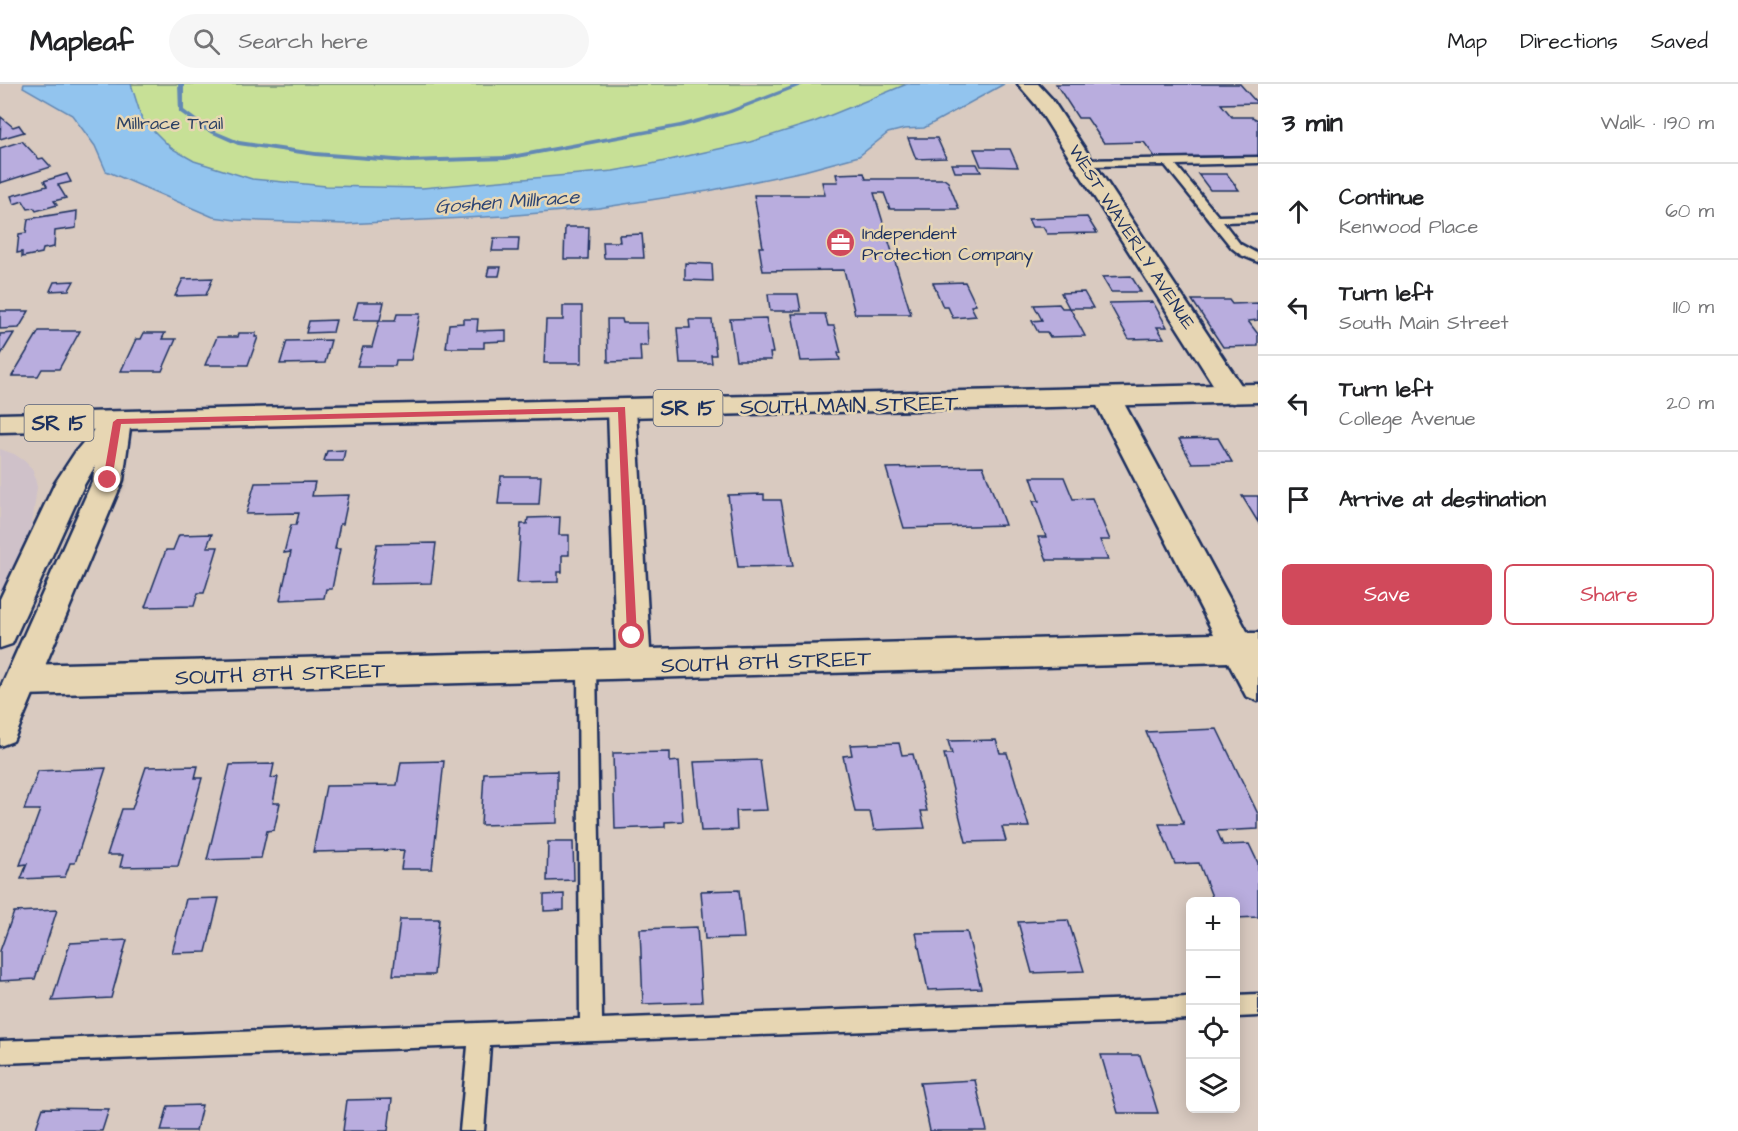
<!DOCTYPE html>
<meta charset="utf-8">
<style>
:root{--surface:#fff;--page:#f6f6f6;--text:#202124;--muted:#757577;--line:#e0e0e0;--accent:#d1495b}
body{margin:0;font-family:"Architects Daughter",sans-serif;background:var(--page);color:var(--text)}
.controls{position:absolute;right:18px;bottom:18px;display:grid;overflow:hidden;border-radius:9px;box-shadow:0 3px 15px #0003}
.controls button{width:54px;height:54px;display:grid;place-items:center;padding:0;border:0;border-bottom:2px solid var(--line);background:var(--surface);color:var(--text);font:30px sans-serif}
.stop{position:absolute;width:18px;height:18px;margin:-14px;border:4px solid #d1495b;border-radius:50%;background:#fff}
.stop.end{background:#d1495b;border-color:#fff;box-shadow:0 2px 6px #0008}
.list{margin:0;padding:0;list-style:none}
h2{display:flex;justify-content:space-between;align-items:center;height:78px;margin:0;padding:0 24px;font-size:26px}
h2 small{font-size:20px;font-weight:400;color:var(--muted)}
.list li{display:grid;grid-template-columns:39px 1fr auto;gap:18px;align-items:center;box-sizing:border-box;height:96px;padding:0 24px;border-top:2px solid var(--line)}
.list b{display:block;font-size:22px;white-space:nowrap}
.list p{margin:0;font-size:20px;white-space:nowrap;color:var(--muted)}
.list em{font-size:20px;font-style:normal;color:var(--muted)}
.actions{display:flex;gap:12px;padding:18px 24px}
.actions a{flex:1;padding:14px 0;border:2px solid var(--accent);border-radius:9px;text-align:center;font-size:21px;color:var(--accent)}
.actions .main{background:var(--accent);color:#fff}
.icon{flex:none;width:33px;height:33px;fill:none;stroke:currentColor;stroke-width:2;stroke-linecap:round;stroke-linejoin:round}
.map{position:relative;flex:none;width:1258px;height:1047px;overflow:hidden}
header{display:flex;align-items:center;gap:36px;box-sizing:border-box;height:84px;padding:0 30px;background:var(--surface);border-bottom:2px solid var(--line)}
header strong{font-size:28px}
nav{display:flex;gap:33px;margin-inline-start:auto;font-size:21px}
.search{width:420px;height:54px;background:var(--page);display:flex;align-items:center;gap:15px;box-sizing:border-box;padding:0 21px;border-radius:33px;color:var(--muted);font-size:22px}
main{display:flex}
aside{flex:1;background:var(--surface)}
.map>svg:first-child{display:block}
.built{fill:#cfc1c9}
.green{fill:#c7e096;stroke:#71887a;stroke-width:1.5}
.water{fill:#92c4ee;stroke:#6288b4;stroke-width:1.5}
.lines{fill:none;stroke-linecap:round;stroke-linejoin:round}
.stream{fill:#6288b4;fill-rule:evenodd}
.building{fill:#b9adde;stroke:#1b2f5e;stroke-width:1.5}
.lane-casing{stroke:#1b2f5e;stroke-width:5}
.street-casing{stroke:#1b2f5e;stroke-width:5}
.secondary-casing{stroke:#1b2f5e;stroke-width:5}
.primary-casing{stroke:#1b2f5e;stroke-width:5}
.lane{fill:#e7d6b3;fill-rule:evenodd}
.street{fill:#e7d6b3;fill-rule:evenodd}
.secondary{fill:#e7d6b3;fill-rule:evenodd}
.primary{fill:#e7d6b3;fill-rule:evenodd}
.route{fill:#d1495b}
.labels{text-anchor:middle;stroke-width:5;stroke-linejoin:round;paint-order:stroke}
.far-park-label{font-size:18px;fill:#2c4164;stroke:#e7d6b3}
.far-poi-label{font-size:18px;fill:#1b2f5e;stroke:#e7d6b3;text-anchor:start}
.far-street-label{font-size:18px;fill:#1b2f5e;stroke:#e7d6b3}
.far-water-label{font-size:20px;font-style:italic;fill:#2d4574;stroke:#e7d6b3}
.shield{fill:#e7d6b3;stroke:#586178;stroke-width:1.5}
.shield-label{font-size:21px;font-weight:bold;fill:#1b2f5e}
.street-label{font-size:22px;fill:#1b2f5e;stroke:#e7d6b3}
</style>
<header>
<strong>Mapleaf</strong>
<div class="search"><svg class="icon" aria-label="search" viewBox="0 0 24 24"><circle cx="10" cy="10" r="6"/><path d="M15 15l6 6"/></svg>Search here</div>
<nav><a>Map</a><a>Directions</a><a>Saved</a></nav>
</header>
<main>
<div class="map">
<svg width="1258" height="1047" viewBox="0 0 1258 1047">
<rect width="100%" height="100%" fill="#d9cac0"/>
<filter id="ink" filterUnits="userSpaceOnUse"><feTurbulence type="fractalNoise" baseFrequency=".0167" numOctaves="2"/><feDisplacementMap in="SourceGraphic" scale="12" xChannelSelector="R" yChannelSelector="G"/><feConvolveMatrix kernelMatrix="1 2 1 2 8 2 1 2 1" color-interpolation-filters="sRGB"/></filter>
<g filter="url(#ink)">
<path class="built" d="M0,365l14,5 12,8 7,8 4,17 -5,38 -32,78z"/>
<path class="green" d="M117,0h872l-414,109 -330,6 -126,-56z"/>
<path class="water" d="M24,0h107l11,35 29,29 23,13 58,18 74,7 96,2 191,-17 34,-6 103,-23 64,-20 93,-38h97l-80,44 -20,1 -16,4 -29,23 -55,15 -96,20 -109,17 -95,8 -159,8 -109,-4 -23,-3 -107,-46 -11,-25 -23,-31 -49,-28z"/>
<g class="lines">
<path class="stream" d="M178,0h6v26l24,18 31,13 76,11 93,7 98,-3 174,-32 47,-13 70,-27h9l-75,29 -48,14 -177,33 -98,3 -93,-7 -77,-11 -34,-15 -25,-18z"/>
</g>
<g class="building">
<path d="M1056,0h184l17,19 -36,1 11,13h20l6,3v36l-103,1 -11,-15 -40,1 -17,-25h-9z"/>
<path d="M1,33l12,10 6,-2 5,7 -24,7z"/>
<path d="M908,54h29l9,20 -30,1z"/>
<path d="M22,57l17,18 4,-1 8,9 -51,16v-35z"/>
<path d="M974,65h36l8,18 -37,-1z"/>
<path d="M952,80h25l4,8h-26z"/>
<path d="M864,89l2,6h78l4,3 11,27h-69l-6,-16h-10l37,121h-56l-11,-44 -81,1 -4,-24h4l-9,-52h71l-3,-13h16l-2,-8z"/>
<path d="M67,90l4,8 -13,3 8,13 -12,3 3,4 -21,6 -2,-3 -6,1 -5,-8 -9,3 -3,-8 36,-10 -3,-5z"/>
<path d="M1198,90h29l12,16h-29z"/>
<path d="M77,127l-1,17 -21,3 -1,16 -11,2 -1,4 -20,4v-5l-5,1 2,-19 7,-1 2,-14z"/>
<path d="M1087,133l10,16 -50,1 -4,-7h-11l-4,-8z"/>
<path d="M565,143h24l-1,32h-24z"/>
<path d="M642,150l2,24h-40l-1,-16h17l-1,-7z"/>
<path d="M494,154h25l-1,13h-26z"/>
<path d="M685,179l27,1 1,17 -28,-1z"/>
<path d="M489,183h12l-2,9h-12z"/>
<path d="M1131,192l10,16h-30l-9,-15z"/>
<path d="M213,194l-7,17 -31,1 8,-17z"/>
<path d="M74,197l-5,9 -19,1 4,-9z"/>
<path d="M965,198l11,23 -5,1 5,10 -23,2 -5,-11h-5l-10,-24z"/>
<path d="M1084,208l9,16h-23l15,28 -35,1 -3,-5h-9l-6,-11 10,-1 -8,-15 25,-1 3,4h7l-8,-15z"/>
<path d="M768,210h30l3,17h-31z"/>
<path d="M1192,216h37l3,4 26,-1v17l-10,1 10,13v12l-35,1z"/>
<path d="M358,218h26l-4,18h-27z"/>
<path d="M1153,218l14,25h-10l7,11 -35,1 -20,-36z"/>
<path d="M563,222h19v57h-38l2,-43h17z"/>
<path d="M0,227h29l-10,17 -19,1z"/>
<path d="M397,230h23l-9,46h-15l-1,6h-38l6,-19h9l7,-26h16z"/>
<path d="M792,230h33l3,12h6l7,27h-3l2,7 -39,1z"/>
<path d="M766,234l7,35h-3l1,7h-35l-6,-41z"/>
<path d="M463,235h15l-1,12 29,-1v11l-22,1v6h-38l3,-24 14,-1z"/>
<path d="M607,235h15l1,4h24l1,23h-8l1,15 -33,1z"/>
<path d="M336,236l-3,12 -27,1 3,-12z"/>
<path d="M689,236h23l4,35h-5l1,8h-32l-3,-35h13z"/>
<path d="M39,247h41l-21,38h-17l-4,7h-26z"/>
<path d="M14,249l-14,23v-22z"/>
<path d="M144,249h21l-3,6h14l-14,32h-41l15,-32h5z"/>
<path d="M239,249h17l-1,4h3l-10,28h-43l12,-28h21z"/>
<path d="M331,256l-6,23 -45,1 7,-23z"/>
<path d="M1218,354l14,24 -40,1 -13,-24z"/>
<path d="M345,366l-2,11h-19l3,-10z"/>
<path d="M983,382l22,59 -101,3 -18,-60z"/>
<path d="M501,392h40l-2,28h-41z"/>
<path d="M1031,393h33l9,22 19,-1 18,42h-10l8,20h-61l-9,-23h8l-13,-36h6z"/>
<path d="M315,398l-3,14 37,-1 -6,29h-3l-5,25h5l-8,40h-6l-2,9 -44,2 11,-48 -7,1 7,-28h5l3,-12 -53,1 9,-31z"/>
<path d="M764,410v6h17l12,66 -55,1 -10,-72z"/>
<path d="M1242,412h16v26z"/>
<path d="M560,433l-1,18h10v20h-7v17h-4v10l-41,1 4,-59h6l1,-6z"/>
<path d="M212,450l-5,13h11l-14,46h-6l-4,13 -49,1 21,-57h7l6,-15z"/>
<path d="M436,459l-5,40 -61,1 7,-40z"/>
<path d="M1217,645l41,85v15l-41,2 6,14 26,-1 9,19v54l-22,1v-16h-22l-15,-39 -24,1 -16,-40h25l-38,-92z"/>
<path d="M996,656l4,13h7l22,74h-27l4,14 -40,1 -22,-88h8l-4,-13z"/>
<path d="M899,659l3,12 11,-1 14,57h-6l4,17 -51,2 -4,-18h-15l-12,-56 9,-1 -2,-10z"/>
<path d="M670,668v10l9,-1 4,60 -18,1v5l-50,2 -2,-76z"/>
<path d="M760,676l7,50 -31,1 1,19 -36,1 -7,-69z"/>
<path d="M444,677l-12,108h-31l3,-19 -91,2 13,-66 71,-1 4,-23z"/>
<path d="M274,680l-3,14 7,-1 -5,26h7l-6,27 -7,1 -6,27 -54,2 23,-95z"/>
<path d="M198,682l-3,12h7l-24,88 -58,1 3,-12h-16l15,-46h10l14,-42z"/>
<path d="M106,684l-31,95h-5l-5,14 -44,2 6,-15 -7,1 20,-55h-16l14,-39z"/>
<path d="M557,687v52l-76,2 3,-52z"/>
<path d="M548,758h25l1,38 -27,1z"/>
<path d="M739,806l5,48 -39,1 -4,-48z"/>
<path d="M564,810v16l-20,1v-16z"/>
<path d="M219,814l-13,54 -34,1 14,-54z"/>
<path d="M57,826l-22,69 -35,2v-30l14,-39z"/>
<path d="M400,835h39l-5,56h-41z"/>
<path d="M1068,836l16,51 -52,2 -14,-51z"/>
<path d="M697,843l5,75 -59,2 -3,-75z"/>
<path d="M967,848l14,56 -53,2 -12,-57z"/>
<path d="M127,856l-16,58 -59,3 18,-58z"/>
<path d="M1101,971h39l18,58h-40z"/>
<path d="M975,996l12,51h-57l-10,-48z"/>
<path d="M392,1015l-4,32h-45l4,-31z"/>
<path d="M202,1021l-6,26h-35l7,-25z"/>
<path d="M43,1024l66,1 -7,22h-67z"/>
</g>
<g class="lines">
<defs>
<g id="lane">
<path d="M1258,73v6l-82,2 42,51 40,-1v6l-35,1 17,22 18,10v8l-17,-7 -9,-7 -67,-83 -82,1 -5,-3 5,-3z"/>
<path d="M587,574l6,2 3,5 6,354 588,-22v22l-700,26 -6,86h-24l8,-85 -468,17v-22l580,-22 -2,-354 3,-5z"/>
<path d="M1258,910v22l-22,1v-22z"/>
</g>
<g id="street">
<path d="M1018,0h20l13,14 196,296 -4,6 -10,3 -10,-3 -187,-295z"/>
<path d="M1107,305l10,3 4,6 127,235h10v68l-12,-5 -18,-34 -1206,33 -12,-5 -5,-10 5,-10 12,-5 594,-15 -8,-241 4,-6 10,-3 10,3 4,6 14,240 564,-15 -121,-236 4,-6z"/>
</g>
<path id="secondary" d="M117,328l10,2 4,7 -8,59 -105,250 -5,11 -13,5v-57l93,-209 2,-14 -11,19 -72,159 -12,4v-49l55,-116 21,-32 31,-37z"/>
<path id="primary" d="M1258,300v18l-1258,30v-18z"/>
</defs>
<use href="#lane" class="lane-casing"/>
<use href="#street" class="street-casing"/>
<use href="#secondary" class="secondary-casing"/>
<use href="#primary" class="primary-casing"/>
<use href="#lane" class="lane"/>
<use href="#street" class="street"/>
<use href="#secondary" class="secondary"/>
<use href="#primary" class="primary"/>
</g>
</g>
<path class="route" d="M625,323l12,229 -5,4 -5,-4 -9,-224 -497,12 -9,56 -4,3 -5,-3 10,-58 4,-3z"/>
<defs>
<symbol id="office-disc" viewBox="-11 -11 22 22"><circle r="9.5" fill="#d1495b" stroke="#e7d6b3"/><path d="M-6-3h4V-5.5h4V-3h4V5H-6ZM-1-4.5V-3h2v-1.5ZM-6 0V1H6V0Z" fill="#fff"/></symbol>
</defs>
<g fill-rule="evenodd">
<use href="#office-disc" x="824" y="142" width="33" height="33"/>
</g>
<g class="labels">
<g class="far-park-label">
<text x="170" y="45">Millrace Trail</text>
</g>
<g class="far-poi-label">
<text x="862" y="155">Independent<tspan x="862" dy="21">Protection Company</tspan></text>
</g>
<g class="far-street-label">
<text transform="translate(1132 153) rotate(57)" y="6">WEST WAVERLY AVENUE</text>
</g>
<g class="far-water-label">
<text transform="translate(507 117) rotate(-4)" y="7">Goshen Millrace</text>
</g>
<g class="shield">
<rect x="653.5" y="306" width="69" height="36" rx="4.5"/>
<rect x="24.5" y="321" width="69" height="36" rx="4.5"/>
</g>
<g class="shield-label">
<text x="688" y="331">SR 15</text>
<text x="59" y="346">SR 15</text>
</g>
<g class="street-label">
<text transform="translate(849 320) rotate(-1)" y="8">SOUTH MAIN STREET</text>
<text transform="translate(766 577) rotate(-2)" y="8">SOUTH 8TH STREET</text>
<text transform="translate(280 589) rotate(-2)" y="8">SOUTH 8TH STREET</text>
</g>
</g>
</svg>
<div class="controls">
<button>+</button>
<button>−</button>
<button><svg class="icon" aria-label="locate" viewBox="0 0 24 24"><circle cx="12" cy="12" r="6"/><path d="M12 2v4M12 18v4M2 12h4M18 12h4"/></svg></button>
<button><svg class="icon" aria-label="layers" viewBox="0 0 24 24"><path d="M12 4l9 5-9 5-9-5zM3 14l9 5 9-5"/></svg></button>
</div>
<div class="stop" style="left:632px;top:552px"></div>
<div class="stop end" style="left:108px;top:396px"></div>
</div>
<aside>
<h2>3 min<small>Walk · 190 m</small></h2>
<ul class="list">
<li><svg class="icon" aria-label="ahead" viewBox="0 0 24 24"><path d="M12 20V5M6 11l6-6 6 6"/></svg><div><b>Continue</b><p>Kenwood Place</p></div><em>60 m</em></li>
<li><svg class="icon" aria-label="left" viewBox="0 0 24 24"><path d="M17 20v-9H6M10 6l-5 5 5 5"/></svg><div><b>Turn left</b><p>South Main Street</p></div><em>110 m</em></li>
<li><svg class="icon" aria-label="left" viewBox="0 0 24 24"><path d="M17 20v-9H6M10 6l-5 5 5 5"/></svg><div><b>Turn left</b><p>College Avenue</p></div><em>20 m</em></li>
<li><svg class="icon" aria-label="arrive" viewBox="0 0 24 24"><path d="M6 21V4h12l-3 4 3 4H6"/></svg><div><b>Arrive at destination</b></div></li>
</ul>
<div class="actions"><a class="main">Save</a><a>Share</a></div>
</aside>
</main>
